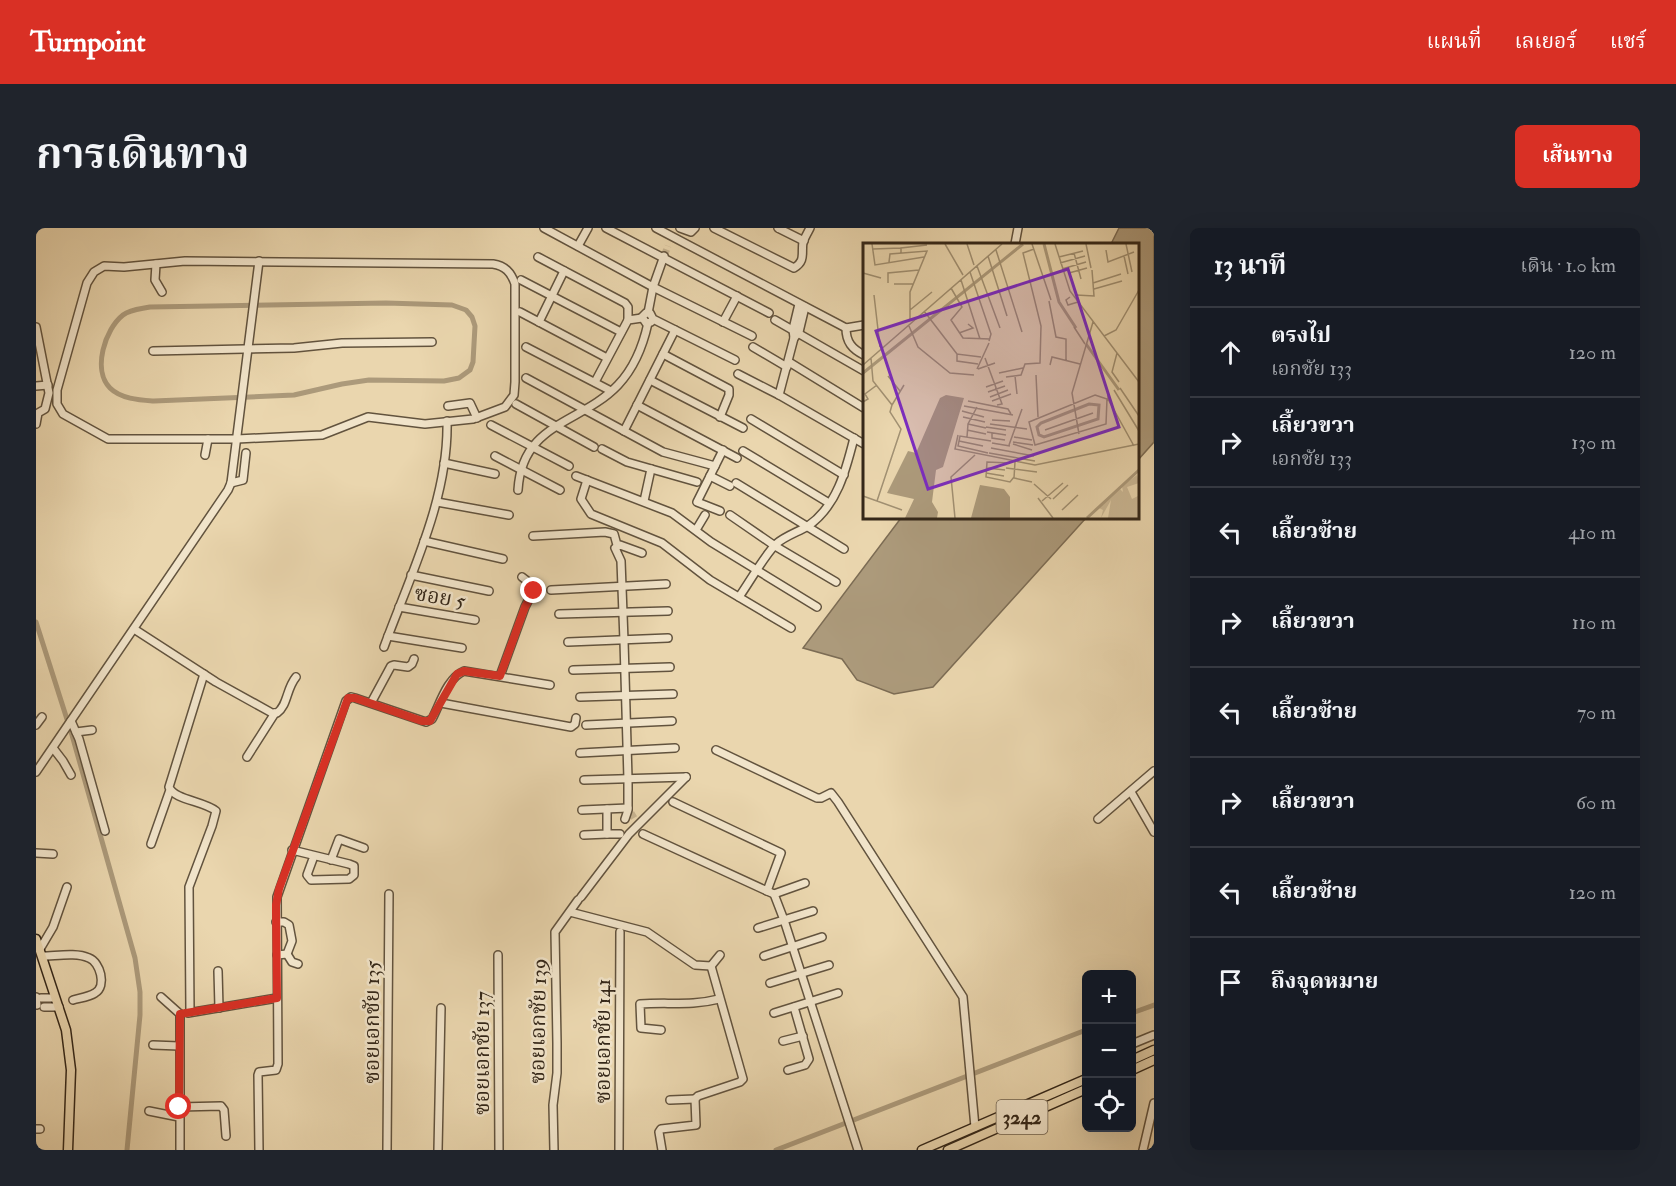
<!DOCTYPE html>
<html lang="th">
<meta charset="utf-8">
<style>
:root{--surface:#171b24;--page:#20242c;--text:#f1f3f6;--muted:#9ea1a6;--line:#363941;--accent:#d93025}
body{margin:0;font-family:"IM FELL Double Pica","Noto Serif Thai",serif;background:var(--page);color:var(--text)}
.controls{position:absolute;right:18px;bottom:18px;display:grid;overflow:hidden;border-radius:9px;box-shadow:0 6px 24px #0002}
.controls button{width:54px;height:54px;display:grid;place-items:center;padding:0;border:0;border-bottom:2px solid var(--line);background:var(--surface);color:var(--text);font:30px sans-serif}
.stop{position:absolute;width:18px;height:18px;margin:-14px;border:4px solid #d93025;border-radius:50%;background:#fff}
.stop.end{background:#d93025;border-color:#fff;box-shadow:0 2px 6px #0008}
.list{margin:0;padding:0;list-style:none}
h2{display:flex;justify-content:space-between;align-items:center;height:78px;margin:0;padding:0 24px;font-size:26px}
h2 small{font-size:20px;font-weight:400;color:var(--muted)}
.list li{display:grid;grid-template-columns:39px 1fr auto;gap:18px;align-items:center;box-sizing:border-box;height:90px;padding:0 24px;border-top:2px solid var(--line)}
.list b{display:block;font-size:22px;white-space:nowrap}
.list p{margin:0;font-size:20px;white-space:nowrap;color:var(--muted)}
.list em{font-size:20px;font-style:normal;color:var(--muted)}
.icon{flex:none;width:33px;height:33px;fill:none;stroke:currentColor;stroke-width:2;stroke-linecap:round;stroke-linejoin:round}
.map{position:relative;flex:none;width:1118px;height:922px;overflow:hidden;border-radius:9px}
header{display:flex;align-items:center;gap:36px;box-sizing:border-box;height:84px;padding:0 30px;background:var(--accent);color:#fff}
header strong{font-size:28px}
nav{display:flex;gap:33px;margin-inline-start:auto;font-size:21px}
.intro{display:flex;align-items:center;justify-content:space-between;box-sizing:border-box;height:144px;padding:0 36px}
h1{margin:0;font-size:42px}
.button{padding:15px 27px;border-radius:9px;background:var(--accent);color:#fff;font-size:21px;font-weight:700}
main{display:flex;gap:36px;padding:0 36px}
aside{flex:1;background:var(--surface);border-radius:9px;box-shadow:0 6px 24px #0002}
.map>svg:first-child{display:block}
.water{fill:#ac9a7b;stroke:#7c6c54;stroke-width:1.5}
.lines{fill:none;stroke-linecap:round;stroke-linejoin:round}
.canal{stroke:#ac9a7b;stroke-width:5}
.minor-tunnel{stroke:#c6b390;stroke-width:7;stroke-dasharray:7 3.5;stroke-linecap:butt}
.minor-casing{stroke:#62533e;stroke-width:10}
.major-casing{stroke:#342719;stroke-width:11}
.minor{stroke:#f1e4ca;stroke-width:7}
.major{stroke:#ead6ae;stroke-width:8}
.route{stroke:#d93025;stroke-width:8}
.labels{text-anchor:middle;stroke-width:5;stroke-linejoin:round;paint-order:stroke}
.shield{fill:#f1e4ca;stroke:#6d604e;stroke-width:1.5}
.shield-label{font-size:20px;font-weight:bold;fill:#342719}
.street-label{font-size:21px;fill:#342719;stroke:#f1e4ca}
.inset-river{fill:none;stroke:#ac9a7b;stroke-width:3}
.inset-road{fill:none;stroke:#a19072;stroke-width:1.5}
.view{fill:#7b2cbf;fill-opacity:0.15;stroke:#7b2cbf;stroke-width:3}
.inset-edge{fill:none;stroke:#342719;stroke-width:3}
</style>
<header>
<strong>Turnpoint</strong>
<nav><a>แผนที่</a><a>เลเยอร์</a><a>แชร์</a></nav>
</header>
<div class="intro"><h1>การเดินทาง</h1><a class="button">เส้นทาง</a></div>
<main>
<div class="map">
<svg width="1118" height="922" viewBox="0 0 1118 922">
<rect width="100%" height="100%" fill="#ead6ae"/>
<filter id="stains"><feTurbulence type="fractalNoise" baseFrequency=".00333" numOctaves="4"/><feColorMatrix values="0 0 0 0 .2 0 0 0 0 .09 0 0 0 0 .02 0 0 0 .5 -.17"/></filter>
<radialGradient id="worn" r=".72"><stop offset=".6" stop-color="#630" stop-opacity="0"/><stop offset="1" stop-color="#630" stop-opacity=".3"/></radialGradient>
<g class="water">
<path d="M1083,0h35v214l-16,18v-216h-27z"/>
<path d="M865,290h185l-153,169 -39,7 -37,-14 -15,-21 -39,-11z"/>
</g>
<g class="lines">
<g class="canal">
<path d="M350,75l66,2 14,5 6,7 3,9 -2,36 -3,8 -11,8 -15,3 -75,-1 -27,4 -48,11 -140,6c-14,-1 -33,-2 -44,-13 -18,-18 -5,-59 13,-73 8,-6 18,-6 27,-8z"/>
<path d="M0,394l36,113 63,223 5,34v23l-13,135"/>
<path d="M1096,785l22,-8"/>
<path d="M740,922l310,-120"/>
</g>
<g class="minor-tunnel">
<path d="M628,28l4,-10"/>
<path d="M595,585l3,5"/>
</g>
<defs>
<g id="minor">
<path d="M508,0l109,59 99,49"/>
<path d="M570,0l163,85"/>
<path d="M620,0l190,100 18,-3"/>
<path d="M644,0l11,4 4,-4"/>
<path d="M678,0l80,40c12,-7 7,-15 9,-26 2,-5 5,-10 7,-14"/>
<path d="M742,0l26,13"/>
<path d="M979,16l3,-16"/>
<path d="M542,18l10,-18"/>
<path d="M502,29l87,46 3,4v13"/>
<path d="M149,33l308,3c12,2 18,8 22,20v98l-1,13 -9,12 -32,12 -48,5 -57,-7 -46,18 -85,4h-129l-45,-25 -6,-10v-14l30,-107 7,-11 10,-6 20,1z"/>
<path d="M120,36l-1,16 7,12"/>
<path d="M485,52l100,52"/>
<path d="M763,76l-6,25 1,9 5,-6 6,-25"/>
<path d="M484,84l87,46"/>
<path d="M612,85l5,-26 11,-31"/>
<path d="M617,91l-2,3 -5,1 -4,-6 4,-4h4l3,6 82,41"/>
<path d="M739,92l89,51"/>
<path d="M503,94l25,-51"/>
<path d="M687,94l14,-26"/>
<path d="M0,99l13,66 -4,16 -7,4 -2,11"/>
<path d="M810,100c0,14 6,21 18,27"/>
<path d="M490,119l85,44"/>
<path d="M717,119l34,20"/>
<path d="M117,123l141,-3 48,-5 90,-1"/>
<path d="M627,126l66,35v6l-9,22"/>
<path d="M753,134l75,46"/>
<path d="M702,146l41,21 85,49"/>
<path d="M490,150l137,74 52,14"/>
<path d="M614,152l93,48"/>
<path d="M559,154l33,-62 14,-2"/>
<path d="M0,158l12,-1"/>
<path d="M743,167l15,-57"/>
<path d="M480,176l78,43"/>
<path d="M601,177l100,53"/>
<path d="M412,178l22,-3 7,15"/>
<path d="M715,191l93,56"/>
<path d="M455,197l78,41"/>
<path d="M588,203l51,-101"/>
<path d="M566,221l25,13 70,20"/>
<path d="M707,223l86,52"/>
<path d="M169,227l3,-16"/>
<path d="M459,228l65,34"/>
<path d="M408,235l51,11"/>
<path d="M540,248l96,37 39,29 106,65"/>
<path d="M674,248l20,10"/>
<path d="M551,252l-6,19 10,15 71,29 48,37 81,48"/>
<path d="M195,255l12,-3 3,-27"/>
<path d="M700,255l108,66"/>
<path d="M482,262c4,-68 63,-66 100,-105 17,-18 25,-39 30,-62"/>
<path d="M608,273l7,-32"/>
<path d="M401,274l72,13"/>
<path d="M684,283l-23,-9 26,-52"/>
<path d="M694,287l45,31 61,36"/>
<path d="M660,302l9,-15"/>
<path d="M497,308l72,-4 9,2 3,11"/>
<path d="M388,313l79,18"/>
<path d="M375,347l78,16"/>
<path d="M515,362l115,-6"/>
<path d="M703,369c10,-14 25,-41 37,-53 9,-8 22,-12 32,-18 29,-20 38,-56 46,-88"/>
<path d="M363,379l76,13"/>
<path d="M523,386l109,-3"/>
<path d="M98,401l82,53 56,31h5c11,-8 9,-24 19,-36"/>
<path d="M352,408l74,12"/>
<path d="M532,414l100,-4"/>
<path d="M348,419c26,-71 65,-149 63,-226"/>
<path d="M537,442l97,-3"/>
<path d="M464,448l25,-69 10,-20 -13,-10"/>
<path d="M544,469l93,-3"/>
<path d="M335,475l20,-37 3,-1 14,2 4,-3 2,-5"/>
<path d="M405,475l130,24 4,-3 1,-6"/>
<path d="M35,493l8,18 26,92"/>
<path d="M0,497l6,-8"/>
<path d="M550,497l86,-4"/>
<path d="M40,504l16,-2"/>
<path d="M17,520l10,13 8,14"/>
<path d="M680,522l101,48h4l10,-5 7,9 125,195 12,130"/>
<path d="M544,525l95,-5"/>
<path d="M211,529l28,-44"/>
<path d="M0,544l192,-282 3,-7 28,-222"/>
<path d="M548,552l102,-3"/>
<path d="M1095,564l23,40"/>
<path d="M546,582l46,-2"/>
<path d="M589,591l3,-9v-31l-4,-138 -3,-80 -6,-13 5,-3 22,8"/>
<path d="M1062,591l56,-48"/>
<path d="M571,606h13"/>
<path d="M607,606l124,57 14,-38 -108,-51"/>
<path d="M548,607l23,-1v-25"/>
<path d="M115,616l19,-54"/>
<path d="M256,622l57,14 5,2v9l-5,4 -38,1 -4,-5 7,-19"/>
<path d="M0,625l17,1"/>
<path d="M295,632l8,-21 25,9"/>
<path d="M731,663l7,3 10,26 74,230"/>
<path d="M738,666l31,-11"/>
<path d="M545,669l48,-63 57,-57"/>
<path d="M534,684l77,20 48,33 16,1"/>
<path d="M240,694h8l5,3 3,16 -5,13 -10,1"/>
<path d="M722,700l55,-17"/>
<path d="M4,721l13,-22 14,-40"/>
<path d="M251,726l5,8 6,2"/>
<path d="M462,727l1,195"/>
<path d="M6,728c14,0 34,-4 47,2 11,4 18,28 6,35 -6,4 -15,5 -22,7"/>
<path d="M728,728l58,-19"/>
<path d="M675,738l9,-11"/>
<path d="M182,743l1,37"/>
<path d="M734,755l59,-18"/>
<path d="M0,769l1,8"/>
<path d="M125,769l19,17"/>
<path d="M5,770h14"/>
<path d="M8,779h15"/>
<path d="M154,784l-1,-125 23,-61 4,-15c-12,-10 -42,-11 -47,-24l35,-113"/>
<path d="M152,785l89,-15"/>
<path d="M738,785l64,-20"/>
<path d="M144,786v136"/>
<path d="M625,802l-20,-2 -1,-24c27,-2 52,2 79,-5"/>
<path d="M747,813l20,-5"/>
<path d="M1096,816l22,-9"/>
<path d="M117,817l26,1"/>
<path d="M752,842l17,-5 4,-6 -15,-52"/>
<path d="M634,872l25,-1"/>
<path d="M143,879l42,-1 3,4 2,26"/>
<path d="M113,883l30,6"/>
<path d="M0,901h4"/>
<path d="M223,922l-1,-75 1,-3 17,-2 2,-6 -1,-167 69,-196 5,-4 4,1 71,24 6,-3c8,-15 15,-41 32,-48l86,14"/>
<path d="M351,922l2,-256"/>
<path d="M402,922l3,-142"/>
<path d="M518,922l-1,-45 4,-32v-30l-2,-111 23,-32"/>
<path d="M583,922l1,-218"/>
<path d="M626,922l-3,-18 2,-3 35,-4 -1,-26 3,-3 42,-14 3,-3 -32,-113"/>
<path d="M1107,922l11,-47"/>
</g>
<g id="major">
<path d="M0,711l30,91 5,40 -3,80"/>
<path d="M1096,832l22,-10"/>
<path d="M1096,842l22,-10"/>
<path d="M886,922l164,-71"/>
<path d="M912,922l138,-61"/>
</g>
</defs>
<use href="#minor" class="minor-casing"/>
<use href="#major" class="major-casing"/>
<use href="#minor" class="minor"/>
<use href="#major" class="major"/>
</g>
<g class="lines">
<path class="route" d="M143,879l1,-93 97,-16 -1,-93 3,-16 69,-191h7l67,23h8l27,-47 7,-3 36,5 25,-69 9,-16"/>
</g>
<g class="labels">
<rect class="shield" x="960.5" y="872" width="51" height="34" rx="4.5"/>
<g class="shield-label">
<text x="986" y="896">3242</text>
</g>
<g class="street-label">
<text transform="translate(404 369) rotate(10)" y="7">ซอย 5</text>
<text transform="translate(502 793) rotate(-89)" y="7">ซอยเอกชัย 139</text>
<text transform="translate(336 794) rotate(-90)" y="7">ซอยเอกชัย 135</text>
<text transform="translate(567 813) rotate(-90)" y="7">ซอยเอกชัย 141</text>
<text transform="translate(446 825) rotate(-90)" y="7">ซอยเอกชัย 137</text>
</g>
</g>
<g transform="translate(827 15)">
<rect width="276" height="276" fill="#ead6ae"/>
<path d="M274,232l2,8 -12,4 5,12 6,-3 1,-10v32h-31l3,-18 -10,18 2,-8 -4,-2 21,-19 3,3 -1,-6z" fill="#cbb895"/>
<path d="M83,152l18,3 -21,69 -7,3 -4,32 6,10 -1,6h-32l9,-19 -27,-6 21,-42 8,2 24,-55zM117,242l24,4 6,8v21h-39z" fill="#ac9a7b"/>
<path class="inset-river" d="M181,1l15,58 17,26M223,101l33,46M0,130l160,-129M226,161l10,1 -1,14 -54,18 -5,-2 -2,-8 4,-4zM224,275l52,-48"/>
<path class="inset-road" d="M9,1l3,21 49,-8M82,1l18,31M104,1l7,21M169,1l19,56M192,1l15,47 69,91M223,1l5,24M263,1l6,28M10,6l28,-1M133,7l26,82M243,7l2,12 26,-10M38,10v-5l26,-3M211,10l7,26M125,13l19,60M261,13l4,18M196,14l24,-6M26,19l1,-8 37,-3 -17,41v29M197,20l25,-7M114,23l23,62M199,26l24,-7M107,29l21,62 -2,7M0,30l18,5M206,30l18,-5M98,37l19,59M25,40v-10l31,-3M230,40l28,-9M31,41h19M88,45l11,19 -11,13 12,18 27,1M231,46l28,-8M11,52l6,52M213,52l18,1 -2,-26M207,54l-4,3 2,5 10,-3M186,58l7,36 10,2v21M47,67l22,-18M61,68l33,43M46,83l9,21 32,26 24,2M211,84l11,17M96,90l14,-5 -5,-4M241,93l12,-6 23,-40M254,110l-5,19 7,10M8,115l2,23 19,24 -2,7 11,17 -24,72M122,115l17,46 -5,1M115,121l-21,-3v-7l24,3M0,122l139,-121M187,122l2,-8 28,7M114,126l12,-26M115,126l17,-6M136,130l24,-5M173,132l2,42M25,133l12,15M152,133l2,18M143,134l15,-2 4,-11 15,-1 1,-37 -18,-73 11,-4M123,144l17,-6M257,145l19,28M251,147l25,41M125,149l17,-6M245,150v6l26,47M232,152l12,4 -1,25 -71,21 -6,-23zM127,154l18,-7M105,158l40,8 3,5M129,158l19,-7M0,159l5,-3 -3,-5 12,-9M29,162l12,-20M101,163l49,9M99,168l22,6M100,174l22,5M129,177l18,1M105,181l18,4M127,181l37,5M123,184l20,3M104,187l19,4M182,187l48,-17M124,189l19,3M129,190v5l13,2M216,191l-7,-41 21,-71M95,192l-3,14 80,16 104,-21M104,194l1,-13 9,-17M151,194l18,3M96,198l24,5M150,199l20,3M129,200l18,3M150,201l19,6M146,202l13,-36M128,205l43,8M125,210l-30,-7 2,-10 31,5M126,210l46,8M152,219l-1,16 18,4M147,220l-23,-1 -1,15 24,5 4,-5M124,225l18,2M143,225l31,4M123,230l18,3M171,241l17,15M0,253l39,14M175,255l15,20M190,256l15,-14M179,258l21,-18M199,267l16,-15M92,275l-4,-41 24,-22"/>
<path class="view" d="M205,26l51,158 -191,62 -52,-158z"/>
<rect width="276" height="276" class="inset-edge"/>
</g>
<rect width="100%" height="100%" filter="url(#stains)"/>
<rect width="100%" height="100%" fill="url(#worn)"/>
</svg>
<div class="controls">
<button>+</button>
<button>−</button>
<button><svg class="icon" aria-label="locate" viewBox="0 0 24 24"><circle cx="12" cy="12" r="6"/><path d="M12 2v4M12 18v4M2 12h4M18 12h4"/></svg></button>
</div>
<div class="stop" style="left:143px;top:879px"></div>
<div class="stop end" style="left:498px;top:363px"></div>
</div>
<aside>
<h2>13 นาที<small>เดิน · 1.0 km</small></h2>
<ul class="list">
<li><svg class="icon" aria-label="ahead" viewBox="0 0 24 24"><path d="M12 20V5M6 11l6-6 6 6"/></svg><div><b>ตรงไป</b><p>เอกชัย 133</p></div><em>120 m</em></li>
<li><svg class="icon" aria-label="right" viewBox="0 0 24 24"><path d="M7 20v-9h11M14 6l5 5-5 5"/></svg><div><b>เลี้ยวขวา</b><p>เอกชัย 133</p></div><em>130 m</em></li>
<li><svg class="icon" aria-label="left" viewBox="0 0 24 24"><path d="M17 20v-9H6M10 6l-5 5 5 5"/></svg><div><b>เลี้ยวซ้าย</b></div><em>410 m</em></li>
<li><svg class="icon" aria-label="right" viewBox="0 0 24 24"><path d="M7 20v-9h11M14 6l5 5-5 5"/></svg><div><b>เลี้ยวขวา</b></div><em>110 m</em></li>
<li><svg class="icon" aria-label="left" viewBox="0 0 24 24"><path d="M17 20v-9H6M10 6l-5 5 5 5"/></svg><div><b>เลี้ยวซ้าย</b></div><em>70 m</em></li>
<li><svg class="icon" aria-label="right" viewBox="0 0 24 24"><path d="M7 20v-9h11M14 6l5 5-5 5"/></svg><div><b>เลี้ยวขวา</b></div><em>60 m</em></li>
<li><svg class="icon" aria-label="left" viewBox="0 0 24 24"><path d="M17 20v-9H6M10 6l-5 5 5 5"/></svg><div><b>เลี้ยวซ้าย</b></div><em>120 m</em></li>
<li><svg class="icon" aria-label="arrive" viewBox="0 0 24 24"><path d="M6 21V4h12l-3 4 3 4H6"/></svg><div><b>ถึงจุดหมาย</b></div></li>
</ul>
</aside>
</main>
